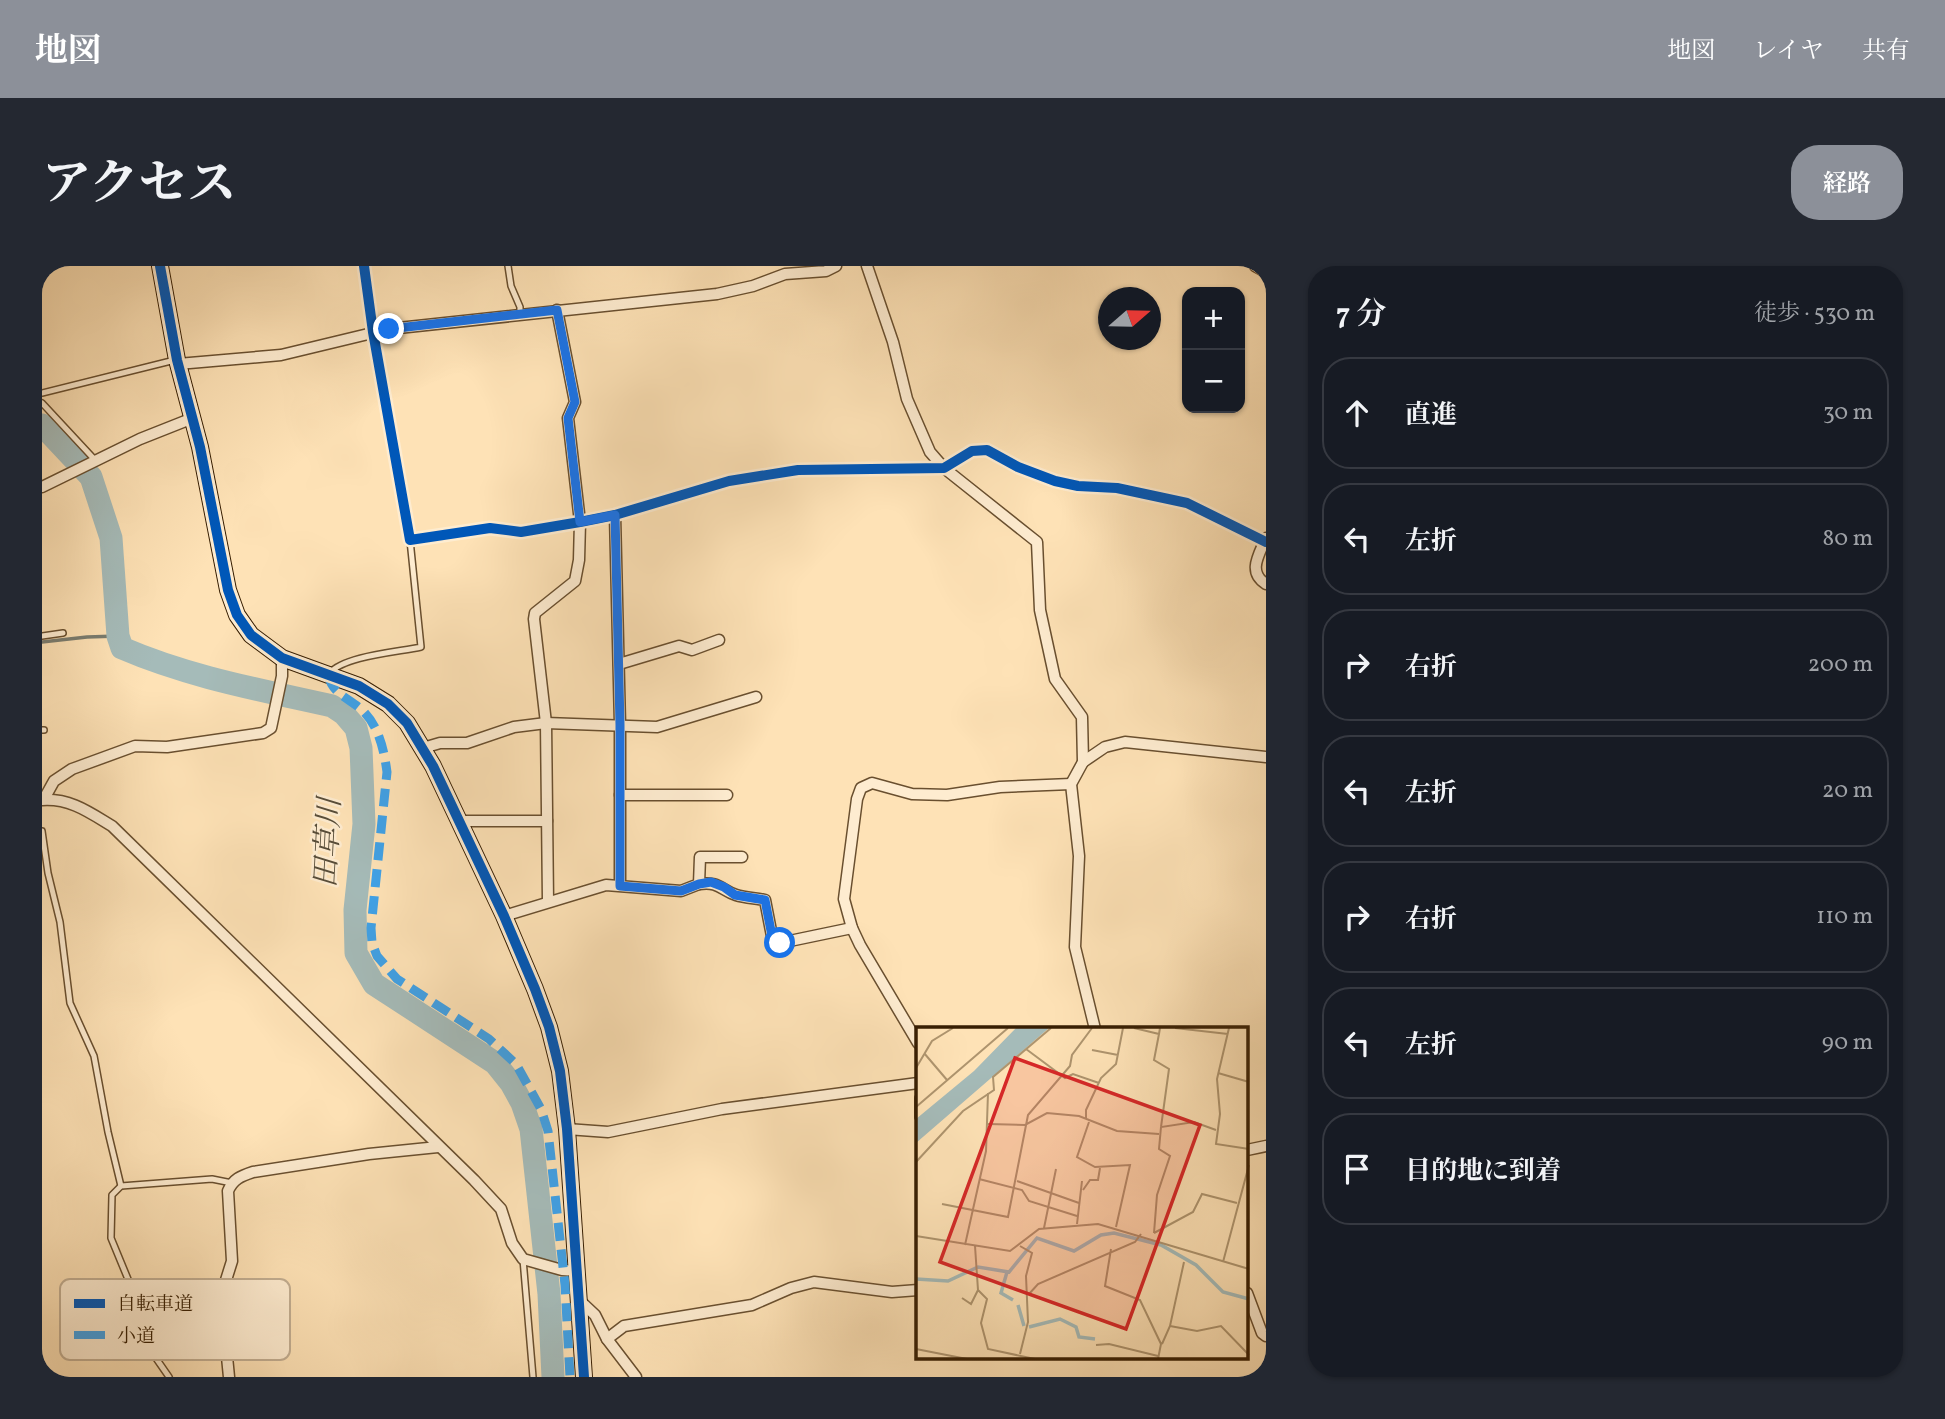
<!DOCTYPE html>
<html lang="ja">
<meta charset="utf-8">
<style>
:root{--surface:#171b24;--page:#242831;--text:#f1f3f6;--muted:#9ea1a6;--line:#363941;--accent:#8c9099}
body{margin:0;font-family:Vollkorn,"Noto Serif JP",serif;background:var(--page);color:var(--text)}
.controls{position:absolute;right:21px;top:21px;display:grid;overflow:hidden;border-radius:14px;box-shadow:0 2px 5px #0004}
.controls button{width:63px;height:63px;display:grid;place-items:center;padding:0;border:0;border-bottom:2px solid var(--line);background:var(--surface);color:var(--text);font:35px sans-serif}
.compass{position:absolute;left:1056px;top:21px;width:63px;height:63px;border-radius:50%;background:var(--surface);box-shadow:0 2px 5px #0004;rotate:70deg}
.stop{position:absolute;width:21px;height:21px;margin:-16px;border:5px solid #1a73e8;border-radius:50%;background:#fff}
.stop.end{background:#1a73e8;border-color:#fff;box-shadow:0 2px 7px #0008}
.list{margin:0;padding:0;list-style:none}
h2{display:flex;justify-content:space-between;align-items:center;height:91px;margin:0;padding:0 28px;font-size:30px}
h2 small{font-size:23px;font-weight:400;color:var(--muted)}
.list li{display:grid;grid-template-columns:46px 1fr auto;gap:21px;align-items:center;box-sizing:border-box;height:112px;margin:0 14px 14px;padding:0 14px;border:2px solid var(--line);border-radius:28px}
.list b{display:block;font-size:26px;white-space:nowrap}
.list em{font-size:23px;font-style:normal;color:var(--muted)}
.icon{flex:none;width:38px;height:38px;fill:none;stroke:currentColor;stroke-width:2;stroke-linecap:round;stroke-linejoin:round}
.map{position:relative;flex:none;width:1224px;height:1111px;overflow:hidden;border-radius:28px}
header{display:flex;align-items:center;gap:42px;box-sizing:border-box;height:98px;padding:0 35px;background:var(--accent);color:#fff}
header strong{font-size:33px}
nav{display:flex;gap:38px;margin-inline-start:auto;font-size:24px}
.intro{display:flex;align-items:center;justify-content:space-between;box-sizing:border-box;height:168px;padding:0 42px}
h1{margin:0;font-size:49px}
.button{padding:18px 32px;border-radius:28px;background:var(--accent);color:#fff;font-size:24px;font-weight:700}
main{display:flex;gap:42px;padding:0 42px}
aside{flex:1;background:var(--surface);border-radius:28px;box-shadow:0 2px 5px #0004}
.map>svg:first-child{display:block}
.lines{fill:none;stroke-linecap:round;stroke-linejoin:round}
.stream{stroke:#797c70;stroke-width:3.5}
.river{stroke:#a5bbb9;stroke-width:23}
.lane-casing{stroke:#694f2f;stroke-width:8}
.street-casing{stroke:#694f2f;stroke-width:13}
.secondary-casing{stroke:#371e02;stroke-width:18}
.lane{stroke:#feecd0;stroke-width:5}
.street{stroke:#feecd0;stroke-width:10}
.secondary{stroke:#feecd0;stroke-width:16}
.quiet{stroke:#3fa2e9;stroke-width:9;stroke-dasharray:18 9;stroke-linecap:butt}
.cycleway-casing{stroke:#feecd0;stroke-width:15}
.cycleway{stroke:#0057b8;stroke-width:10}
.route{stroke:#1a73e8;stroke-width:9}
.labels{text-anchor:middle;stroke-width:5;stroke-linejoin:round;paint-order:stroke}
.water-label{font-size:30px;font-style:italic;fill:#584d39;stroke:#feecd0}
.inset-river{fill:none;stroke:#a5bbb9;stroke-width:3.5}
.inset-road{fill:none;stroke:#ae946e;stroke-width:2}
.view{fill:#d62828;fill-opacity:0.15;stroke:#d62828;stroke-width:3.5}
.inset-edge{fill:none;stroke:#371e02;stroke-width:3.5}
.key{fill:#feecd0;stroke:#c2ae92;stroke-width:2}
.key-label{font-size:19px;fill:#371e02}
</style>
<header>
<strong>地図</strong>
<nav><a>地図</a><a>レイヤ</a><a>共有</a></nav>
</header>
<div class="intro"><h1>アクセス</h1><a class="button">経路</a></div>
<main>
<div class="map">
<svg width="1224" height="1111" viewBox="0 0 1224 1111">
<rect width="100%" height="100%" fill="#fee2b6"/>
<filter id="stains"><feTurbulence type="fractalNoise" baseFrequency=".00286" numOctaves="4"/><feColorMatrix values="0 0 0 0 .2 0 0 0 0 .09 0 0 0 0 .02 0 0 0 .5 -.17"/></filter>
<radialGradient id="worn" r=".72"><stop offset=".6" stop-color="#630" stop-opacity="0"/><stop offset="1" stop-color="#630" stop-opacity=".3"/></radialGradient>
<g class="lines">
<path class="stream" d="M0,376l45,-5 31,-1"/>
<path class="river" d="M0,159l49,52 20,61 7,98 4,12c67,29 139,42 210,58l12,8 12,14 5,20 3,76 -9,86 1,43 18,31 121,79 16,20 11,20 9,26 18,165 4,83"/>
<defs>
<g id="lane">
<path d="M466,0l3,20 9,21v7"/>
<path d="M0,127l133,-33"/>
<path d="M0,137l53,57"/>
<path d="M0,370l21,-3"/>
<path d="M288,407c14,-17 68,-21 91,-26l-11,-107"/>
<path d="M0,464h2"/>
<path d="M0,565l6,42 12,49 10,81 24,53 14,76 13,54"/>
<path d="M876,832v19"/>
<path d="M481,993l10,118"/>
<path d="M127,1111l-18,-26 -14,-50 -26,-63 1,-43 9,-9 91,-7 20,4"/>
</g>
<g id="street">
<path d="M322,0l9,66 37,208 80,-12 31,4 59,-10 35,-7 114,-34 69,-11 146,-2 28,-17 15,-1 31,17 37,14 23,5 39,2 70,15 79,39"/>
<path d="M825,0l26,76 14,57 23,53 14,16 93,74 3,68 15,69 27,38 1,45 -12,22 8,72 -4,91 20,82"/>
<path d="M1213,0l11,6"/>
<path d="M136,98l103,-9 108,-26 328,-35 36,-8 32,-12 41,-3 10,-5"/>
<path d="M0,221l98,-48 53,-21"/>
<path d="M573,249l5,210v160"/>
<path d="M1224,272c-7,17 -19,34 0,46"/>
<path d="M577,398l60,-18 13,4 27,-10"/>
<path d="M381,482l17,-5h27l47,-16 32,-4 111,4 99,-30"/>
<path d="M1041,496l22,-15 20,-5 141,15"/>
<path d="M578,529h107"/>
<path d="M2,533l10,-18 18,-12 63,-23 32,1 96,-14 8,-5 11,-52v-18"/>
<path d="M0,534c28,-2 47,12 70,26l362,354 27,29 11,34 11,16 39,11 15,1"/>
<path d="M417,555h88"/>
<path d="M657,618c20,-3 22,6 37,11 9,3 20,3 29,5l7,36 8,7 72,-15"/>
<path d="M506,635l-2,-178 -12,-104 1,-6 40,-32 4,-21 1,-38 -12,-104 7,-16 -18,-92"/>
<path d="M462,650l102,-31 75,6 18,-7 1,-27h42"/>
<path d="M876,777l-58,-98 -8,-17 -8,-29 13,-100 4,-11 11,-5 40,11 35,1 53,-8 71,-3"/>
<path d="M525,863l41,3 114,-23 196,-26"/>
<path d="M1205,884l19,-4"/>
<path d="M1205,1027l15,40 4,3"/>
<path d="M537,1034l16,15 12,24 29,38"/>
<path d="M565,1073l17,-13 128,-21 39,-17 23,-6 78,10 26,-2"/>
<path d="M187,1111l-8,-81 11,-35 -4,-70c5,-12 13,-15 25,-19l116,-18 69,-7"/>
</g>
<path id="secondary" d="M118,0l17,94 23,87 28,143 9,25 14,20 31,23 77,28 29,18 19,19 26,43 71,150 31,73 14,38 11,44 7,58 17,248"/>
</defs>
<use href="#lane" class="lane-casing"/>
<use href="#street" class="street-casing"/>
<use href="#secondary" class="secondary-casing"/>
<use href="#lane" class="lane"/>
<use href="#street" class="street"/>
<use href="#secondary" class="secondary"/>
<path class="quiet" d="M286,409c5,20 20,22 34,35 17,16 22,40 25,62l-16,156 1,15 5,13 20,23 92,60 27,25 25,45 7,22 17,154 5,92"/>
<defs>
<g id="cycleway">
<path d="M118,0l17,94 23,87 28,143 9,25 14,20 31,23 77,28 29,18 19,19 26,43 71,150 31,73 14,38 11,44 7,58 17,248"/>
<path d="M322,0l9,66 37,208 80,-12 31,4 59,-10 35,-7 114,-34 69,-11 146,-2 28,-17 15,-1 31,17 37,14 23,5 39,2 70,15 79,39"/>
</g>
</defs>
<use href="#cycleway" class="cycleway-casing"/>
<use href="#cycleway" class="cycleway"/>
</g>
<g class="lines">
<path class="route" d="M347,63l168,-19 18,92 -7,16 12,104 35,-7 5,210v161l61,5 18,-7 12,-2 13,5 11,8 30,5 7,36 8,7"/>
</g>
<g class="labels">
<g class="water-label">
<text transform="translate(285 577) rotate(-87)" y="10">田草川</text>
</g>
</g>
<g transform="translate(874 761)">
<rect width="332" height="332" fill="#fee2b6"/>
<path d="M100,1h33l-133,115v-24l58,-48z" fill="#a5bbb9"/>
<path class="inset-river" d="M91,245l-6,21 12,7M0,252l32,2 30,-14 31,5 28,-34 37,13 27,-16 13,-2 47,12 35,20 27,27 26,7M102,278l6,21M113,300l31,-8 16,8 3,10 16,2"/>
<path class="inset-road" d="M218,1l25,6 1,-6M259,1l53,6M313,1l-12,51 3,35 -4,30 33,5M243,7l-5,26 15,9 -8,58M110,22l39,29 8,-4 26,9M176,23l26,5M8,26l23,27M0,41l16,-27 21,-13M302,46l31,9M0,80l92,-79M170,91v-8l15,-32 15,-14 7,-36M173,95l-12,35 18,10 35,-2 -14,62M72,97l37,1 22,-12 32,3 38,15 42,3M0,135l47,-51 31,-21 -1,-13 58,-49M63,152l43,11 7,11 48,15M101,154l62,22M167,163l7,-10h8l2,-12M26,177l66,13 20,-102 42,-49 2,-11 20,-27M161,197l5,-43M128,201l12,-59M238,206l3,-38 13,-39 -11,-7 2,-22 33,-5 22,8M238,206l39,-21 9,-18 35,9M0,209l94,15 29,-22 59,-5 151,45M49,218l21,-94 2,-58M195,222l-6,37 35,14 21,44 -3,15M307,235l26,-97M62,263l9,9 -6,24 7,26 47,10M113,267l9,-10 97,-42 6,-8M46,271l9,6 7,-14 -3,-44M254,299l27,5 24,-5 28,29M246,317l8,-18 14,-64M180,318l13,-1 49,12M0,322l51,10M104,327l8,-32 -2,-46 6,-23 -12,-7"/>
<path class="view" d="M99,31l185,67 -74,204 -186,-67z"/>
<rect width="332" height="332" class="inset-edge"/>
</g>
<rect x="18" y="1013" width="230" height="81" rx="10" class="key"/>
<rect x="32" y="1033" width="31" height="9" fill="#0057b8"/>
<rect x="32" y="1065" width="31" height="8" fill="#3fa2e9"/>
<g class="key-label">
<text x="75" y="1044">自転車道</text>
<text x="75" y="1076">小道</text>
</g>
<rect width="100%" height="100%" filter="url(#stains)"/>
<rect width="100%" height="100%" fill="url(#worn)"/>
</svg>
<div class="controls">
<button>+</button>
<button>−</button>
</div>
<svg class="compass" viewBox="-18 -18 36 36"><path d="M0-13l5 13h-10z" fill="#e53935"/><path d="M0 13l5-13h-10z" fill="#9ea1a6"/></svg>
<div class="stop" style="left:738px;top:677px"></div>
<div class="stop end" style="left:347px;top:63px"></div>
</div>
<aside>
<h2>7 分<small>徒歩 · 530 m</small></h2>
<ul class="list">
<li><svg class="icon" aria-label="ahead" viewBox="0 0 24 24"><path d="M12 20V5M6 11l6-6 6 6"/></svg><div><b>直進</b></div><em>30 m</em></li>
<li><svg class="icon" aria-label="left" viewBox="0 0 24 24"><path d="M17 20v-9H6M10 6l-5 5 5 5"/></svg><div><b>左折</b></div><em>80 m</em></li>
<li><svg class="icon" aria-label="right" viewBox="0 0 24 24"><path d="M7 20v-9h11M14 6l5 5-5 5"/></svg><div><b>右折</b></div><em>200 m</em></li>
<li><svg class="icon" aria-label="left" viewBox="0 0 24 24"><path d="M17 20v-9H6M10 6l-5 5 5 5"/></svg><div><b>左折</b></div><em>20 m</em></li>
<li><svg class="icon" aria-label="right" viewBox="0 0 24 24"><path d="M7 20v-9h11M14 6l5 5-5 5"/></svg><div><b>右折</b></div><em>110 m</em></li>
<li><svg class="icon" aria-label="left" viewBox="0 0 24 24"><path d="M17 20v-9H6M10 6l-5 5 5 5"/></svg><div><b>左折</b></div><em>90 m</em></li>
<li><svg class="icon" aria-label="arrive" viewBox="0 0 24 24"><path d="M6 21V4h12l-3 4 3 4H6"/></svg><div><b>目的地に到着</b></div></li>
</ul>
</aside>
</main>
